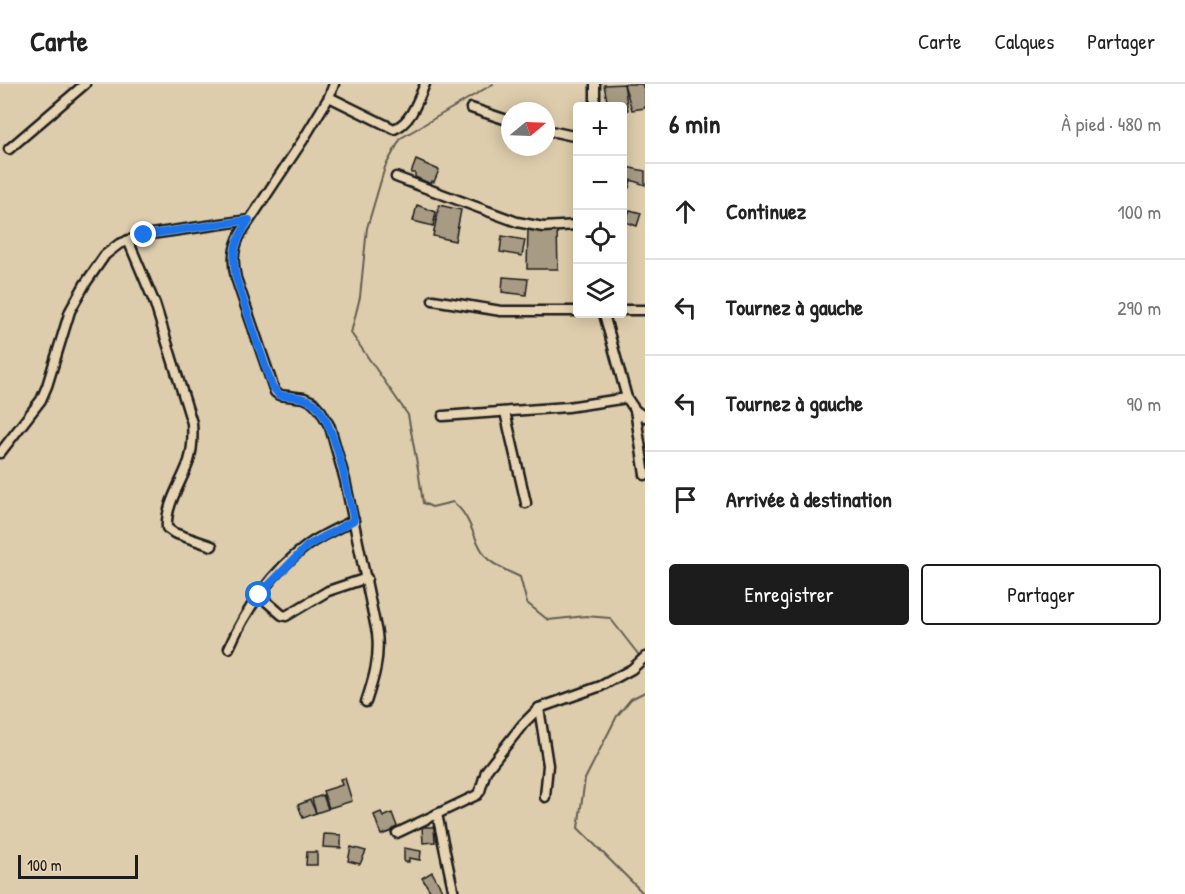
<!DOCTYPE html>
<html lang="fr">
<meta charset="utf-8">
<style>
:root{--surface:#fff;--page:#f6f6f6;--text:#222;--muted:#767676;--line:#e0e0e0;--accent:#1c1c1c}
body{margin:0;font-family:"Patrick Hand",sans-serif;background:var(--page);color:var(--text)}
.controls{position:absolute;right:18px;top:18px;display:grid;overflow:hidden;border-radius:6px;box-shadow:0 3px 15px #0003}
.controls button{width:54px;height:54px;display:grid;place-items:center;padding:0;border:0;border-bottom:2px solid var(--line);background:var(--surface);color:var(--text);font:30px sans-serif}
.compass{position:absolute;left:501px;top:18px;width:54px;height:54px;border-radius:50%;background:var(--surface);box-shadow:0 3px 15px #0003;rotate:71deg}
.scale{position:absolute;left:18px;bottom:15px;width:120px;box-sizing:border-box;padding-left:6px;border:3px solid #1c1c1c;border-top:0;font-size:16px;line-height:21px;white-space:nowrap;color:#1c1c1c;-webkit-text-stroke:4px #e6d4b2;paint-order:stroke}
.stop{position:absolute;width:18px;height:18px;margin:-14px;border:4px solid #1a73e8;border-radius:50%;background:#fff}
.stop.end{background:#1a73e8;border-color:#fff;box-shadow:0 2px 6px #0008}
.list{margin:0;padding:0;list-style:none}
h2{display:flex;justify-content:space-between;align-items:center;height:78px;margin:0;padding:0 24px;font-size:26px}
h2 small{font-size:20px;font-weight:400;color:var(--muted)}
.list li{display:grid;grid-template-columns:39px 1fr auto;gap:18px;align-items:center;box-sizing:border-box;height:96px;padding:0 24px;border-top:2px solid var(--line)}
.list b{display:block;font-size:22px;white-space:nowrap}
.list em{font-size:20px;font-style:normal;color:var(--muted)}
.actions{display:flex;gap:12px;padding:18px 24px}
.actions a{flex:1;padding:14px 0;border:2px solid var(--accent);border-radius:6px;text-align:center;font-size:21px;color:var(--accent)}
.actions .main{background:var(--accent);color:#fff}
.icon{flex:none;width:33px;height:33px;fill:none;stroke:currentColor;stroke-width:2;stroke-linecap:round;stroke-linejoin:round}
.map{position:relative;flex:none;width:645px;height:810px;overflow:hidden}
header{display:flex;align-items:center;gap:36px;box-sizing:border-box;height:84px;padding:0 30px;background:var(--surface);border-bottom:2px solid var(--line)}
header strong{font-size:28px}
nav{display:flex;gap:33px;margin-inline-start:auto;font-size:21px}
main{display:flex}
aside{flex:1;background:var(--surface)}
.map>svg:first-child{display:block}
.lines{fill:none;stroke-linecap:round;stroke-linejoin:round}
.stream{stroke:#645d51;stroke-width:2}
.building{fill:#a89b84;stroke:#1c1c1c;stroke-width:1.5}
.minor-casing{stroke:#1c1c1c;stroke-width:13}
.minor{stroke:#e6d4b2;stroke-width:8}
.route{stroke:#1a73e8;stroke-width:8}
</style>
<header>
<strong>Carte</strong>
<nav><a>Carte</a><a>Calques</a><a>Partager</a></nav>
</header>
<main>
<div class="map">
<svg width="645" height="810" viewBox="0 0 645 810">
<rect width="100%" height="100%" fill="#decdac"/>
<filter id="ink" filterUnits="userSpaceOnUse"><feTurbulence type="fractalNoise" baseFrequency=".0167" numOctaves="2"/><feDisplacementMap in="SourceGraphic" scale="12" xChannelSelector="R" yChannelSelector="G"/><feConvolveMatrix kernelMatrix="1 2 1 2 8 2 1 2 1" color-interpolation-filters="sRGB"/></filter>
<g filter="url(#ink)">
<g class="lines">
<g class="stream">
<path d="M493,0l-92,54 -16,29 -18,61 -7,69 -9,36 57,82 10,54 5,34 9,4 21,-5c20,16 19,38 34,56 7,8 23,14 33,19l7,26 21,17 38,-4 24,2 35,45"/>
<path d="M644,810l-66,-66 7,-49 32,-63 14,-17 14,-7"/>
</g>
</g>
<g class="building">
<path d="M624,0l4,26 -6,1v-5h-14l-4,-21z"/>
<path d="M624,0h18l3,9v15l-13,2z"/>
<path d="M416,76l23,10 -5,12 -2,-1 -1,3 -16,-7v-4h-4z"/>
<path d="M622,82l23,5v14l-14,-5 -2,8 -7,-1z"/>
<path d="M417,121l19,7 -3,14 -20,-5z"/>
<path d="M439,121l22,5 -6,31 -22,-5z"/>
<path d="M630,126l11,3 -4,13 -12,-4z"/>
<path d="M528,145h29l1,40h-31z"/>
<path d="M502,152l23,4 -3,16 -22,-4z"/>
<path d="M503,193l25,2 -2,16 -24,-3z"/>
<path d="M345,694l7,23 -23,7 -6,-17 19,-6 -2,-6z"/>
<path d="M323,711l5,14 -12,4 -4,-14z"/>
<path d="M310,716l6,13 -13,5 -5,-13z"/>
<path d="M381,728l2,5 9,-4 6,16 -17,6 -7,-20z"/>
<path d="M422,743h12l1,15 -12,1z"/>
<path d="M324,750l17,1v13l-18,-1z"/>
<path d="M351,763l15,4 -6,13 -12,-3z"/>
<path d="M404,764l17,3 -1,9 -11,-2v4h-5z"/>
<path d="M307,768h10v13h-11z"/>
<path d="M432,788l10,18 -6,4h-4l-10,-16z"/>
</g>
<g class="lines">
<defs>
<g id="minor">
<path d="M334,0l-5,13 -26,43 -62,93c-8,15 -9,28 -5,45l39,114 4,3 25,3 9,4 8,9 9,16 15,53 32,153c3,25 -3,45 -11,69"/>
<path d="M329,13l65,32c17,-6 24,-29 31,-45"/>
<path d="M595,22v-22"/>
<path d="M471,24l39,13"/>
<path d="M546,46l32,7"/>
<path d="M9,65l76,-65"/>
<path d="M396,93l121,45 26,5 35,-2"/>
<path d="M128,156l27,64 37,119c1,13 1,25 -3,38 -7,21 -24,44 -22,67l7,5 38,13"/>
<path d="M433,216l68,11h77"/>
<path d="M622,226h23"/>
<path d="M604,230l23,84 8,12 10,7"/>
<path d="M635,326l10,65"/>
<path d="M505,328l21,91"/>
<path d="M443,332l125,-9 59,-9"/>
<path d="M0,369l41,-53 6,-14 23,-75 15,-27 20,-29 14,-11 25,-9 105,-15"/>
<path d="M259,511l23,20 4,1 42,-25 39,-13"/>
<path d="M229,564c17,-39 44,-78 79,-103 14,-10 31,-17 46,-25"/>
<path d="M539,624l9,57 -3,32"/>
<path d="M437,730l17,80"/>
<path d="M397,749l80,-38 3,-4 6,-20 37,-47 16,-16 62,-22 31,-17 13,-12"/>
</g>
</defs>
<use href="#minor" class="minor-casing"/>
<use href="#minor" class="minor"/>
</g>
</g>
<g class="lines" filter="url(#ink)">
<path class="route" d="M144,151l105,-15c-14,22 -18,32 -13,58l36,108 7,9c11,2 24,1 33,7 22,13 36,92 42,118l-47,26 -48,49"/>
</g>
</svg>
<div class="controls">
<button>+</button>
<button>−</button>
<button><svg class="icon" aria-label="locate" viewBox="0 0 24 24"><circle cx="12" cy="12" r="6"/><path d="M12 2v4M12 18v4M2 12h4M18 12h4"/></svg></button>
<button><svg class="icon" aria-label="layers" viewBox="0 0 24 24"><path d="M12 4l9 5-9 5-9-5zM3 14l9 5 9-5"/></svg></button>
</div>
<svg class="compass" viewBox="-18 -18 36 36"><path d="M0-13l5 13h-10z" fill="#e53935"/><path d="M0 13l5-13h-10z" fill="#767676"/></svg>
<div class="scale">100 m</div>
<div class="stop" style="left:259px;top:511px"></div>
<div class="stop end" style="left:144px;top:151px"></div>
</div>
<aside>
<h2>6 min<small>À pied · 480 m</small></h2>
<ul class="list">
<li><svg class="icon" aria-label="ahead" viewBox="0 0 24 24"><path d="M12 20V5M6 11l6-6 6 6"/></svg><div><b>Continuez</b></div><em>100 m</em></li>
<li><svg class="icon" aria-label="left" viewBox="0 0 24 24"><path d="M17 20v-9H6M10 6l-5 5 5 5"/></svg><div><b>Tournez à gauche</b></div><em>290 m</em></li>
<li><svg class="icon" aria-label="left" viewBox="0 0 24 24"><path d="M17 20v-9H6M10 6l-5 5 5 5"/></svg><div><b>Tournez à gauche</b></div><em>90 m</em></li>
<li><svg class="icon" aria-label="arrive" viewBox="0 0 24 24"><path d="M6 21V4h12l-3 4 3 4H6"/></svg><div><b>Arrivée à destination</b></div></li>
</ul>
<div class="actions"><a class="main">Enregistrer</a><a>Partager</a></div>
</aside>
</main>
